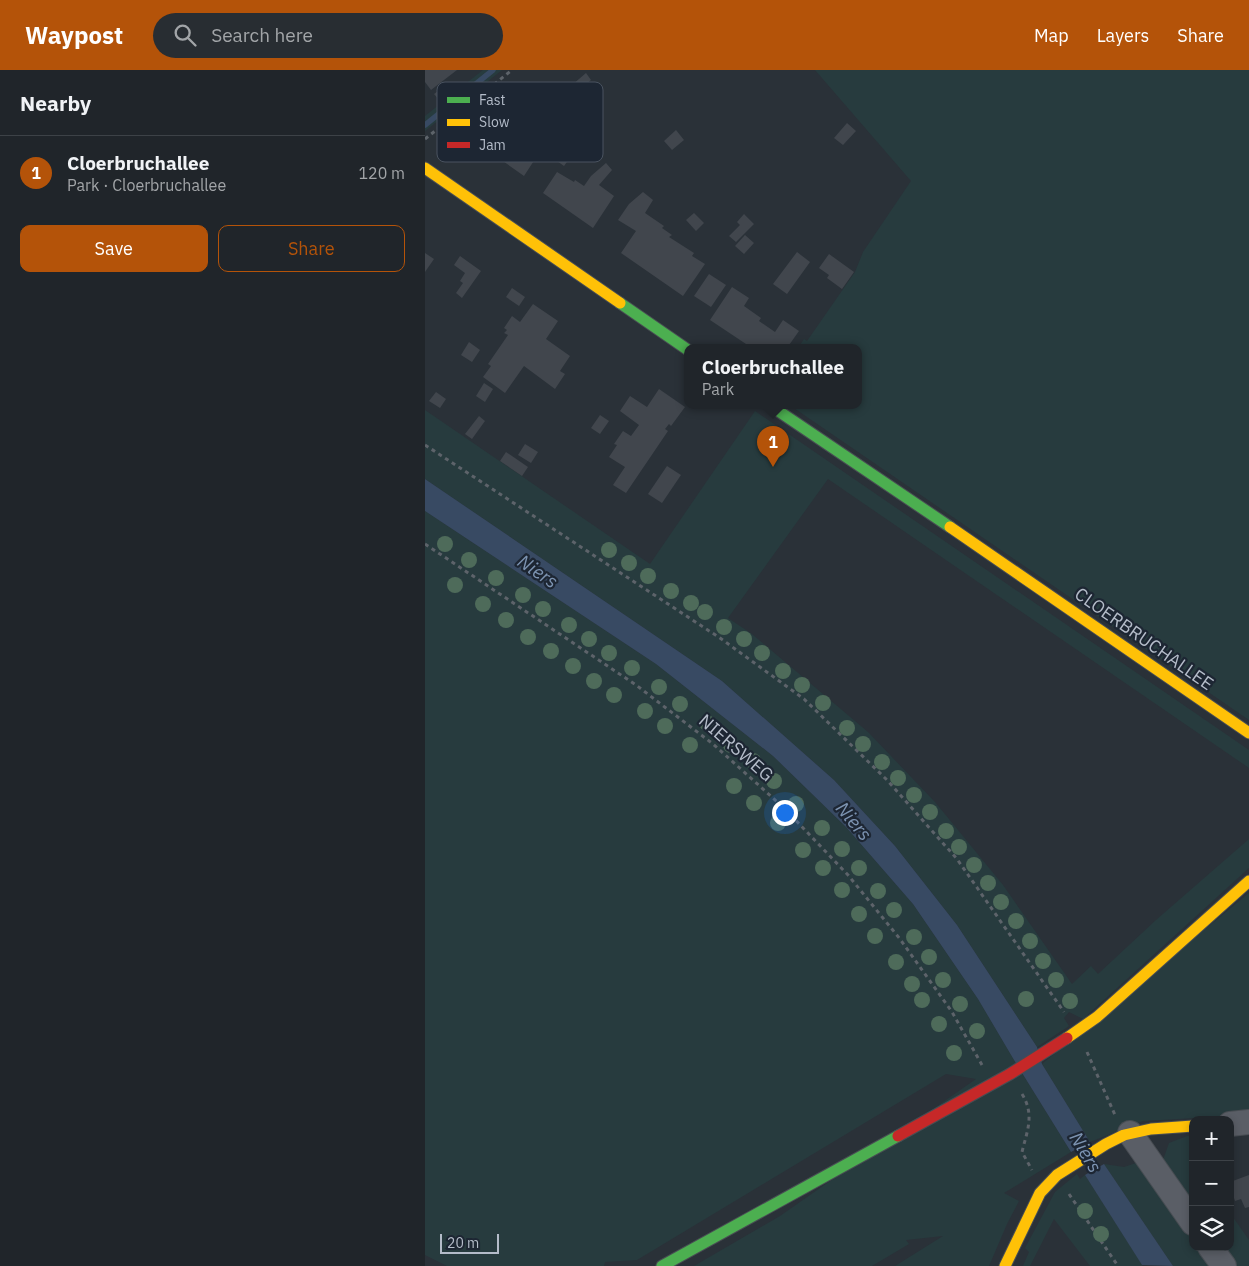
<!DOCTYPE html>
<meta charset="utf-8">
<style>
:root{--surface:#20252a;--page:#282d32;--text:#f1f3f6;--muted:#a2a5a8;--line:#3d4247;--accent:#b45309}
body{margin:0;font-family:"IBM Plex Sans",sans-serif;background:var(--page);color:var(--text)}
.controls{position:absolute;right:15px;bottom:15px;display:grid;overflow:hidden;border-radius:10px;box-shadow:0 2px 8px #0003}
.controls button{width:45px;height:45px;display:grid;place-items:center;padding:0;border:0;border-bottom:1px solid var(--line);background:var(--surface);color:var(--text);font:25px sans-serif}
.scale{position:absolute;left:15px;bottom:12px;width:59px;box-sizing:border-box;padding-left:5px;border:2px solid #b4bcc9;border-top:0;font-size:14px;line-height:18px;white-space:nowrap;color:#b4bcc9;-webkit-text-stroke:4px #1d2633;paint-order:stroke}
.you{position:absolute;left:359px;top:742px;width:18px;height:18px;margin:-12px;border:4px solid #fff;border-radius:50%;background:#1a73e8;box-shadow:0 0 0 8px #1a73e833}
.badge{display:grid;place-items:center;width:32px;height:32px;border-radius:50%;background:var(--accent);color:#fff;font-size:16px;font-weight:700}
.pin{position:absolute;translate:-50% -41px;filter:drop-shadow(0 1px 2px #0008)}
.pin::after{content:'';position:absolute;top:26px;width:18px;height:15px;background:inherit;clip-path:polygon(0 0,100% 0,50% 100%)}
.popup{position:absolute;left:259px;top:274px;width:178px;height:65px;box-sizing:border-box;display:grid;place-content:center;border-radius:10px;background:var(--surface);filter:drop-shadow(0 1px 4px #0005);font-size:16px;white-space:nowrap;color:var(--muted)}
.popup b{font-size:19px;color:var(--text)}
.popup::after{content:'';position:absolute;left:50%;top:100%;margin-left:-10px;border:10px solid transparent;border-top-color:var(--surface)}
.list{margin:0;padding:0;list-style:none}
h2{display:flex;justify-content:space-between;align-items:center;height:65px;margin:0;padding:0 20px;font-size:21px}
h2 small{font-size:16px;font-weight:400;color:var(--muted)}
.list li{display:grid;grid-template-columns:32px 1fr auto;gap:15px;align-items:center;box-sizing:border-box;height:75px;padding:0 20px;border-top:1px solid var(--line)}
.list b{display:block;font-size:19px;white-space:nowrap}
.list p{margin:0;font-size:16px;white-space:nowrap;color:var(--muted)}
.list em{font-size:16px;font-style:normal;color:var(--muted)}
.actions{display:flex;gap:10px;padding:15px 20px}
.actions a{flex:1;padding:11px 0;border:1px solid var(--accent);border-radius:10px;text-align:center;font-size:18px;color:var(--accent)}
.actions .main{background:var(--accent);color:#fff}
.icon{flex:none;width:28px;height:28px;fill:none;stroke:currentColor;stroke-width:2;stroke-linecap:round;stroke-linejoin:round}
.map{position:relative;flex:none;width:824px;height:1196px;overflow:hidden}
header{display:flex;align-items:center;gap:30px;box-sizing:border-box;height:70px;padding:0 25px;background:var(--accent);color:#fff}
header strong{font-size:24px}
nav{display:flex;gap:28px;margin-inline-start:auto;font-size:18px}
.search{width:350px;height:45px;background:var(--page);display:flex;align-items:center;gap:12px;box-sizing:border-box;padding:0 18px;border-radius:28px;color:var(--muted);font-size:19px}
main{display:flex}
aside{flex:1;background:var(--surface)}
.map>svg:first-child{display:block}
.green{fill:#273b3e}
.water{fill:#384a63}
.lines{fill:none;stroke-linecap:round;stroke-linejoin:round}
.stream{stroke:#384a63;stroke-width:5.5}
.building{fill:#41464d}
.street-casing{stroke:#484d53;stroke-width:26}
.fast-casing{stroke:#484d53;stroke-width:13}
.slow-casing{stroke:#484d53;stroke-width:13}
.jam-casing{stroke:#484d53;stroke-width:13}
.path{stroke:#5d636a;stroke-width:3;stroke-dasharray:4 4;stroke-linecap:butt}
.street{stroke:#5a5e66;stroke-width:24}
.fast{stroke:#4caf50;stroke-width:11}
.slow{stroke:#ffc107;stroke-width:11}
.jam{stroke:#c62828;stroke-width:11}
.tree{fill:#4e6b5a}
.labels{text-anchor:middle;stroke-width:4.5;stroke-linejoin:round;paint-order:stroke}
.street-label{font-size:18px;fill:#b4bcc9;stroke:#1d2633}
.water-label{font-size:19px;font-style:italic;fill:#7c93b1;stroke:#1d2633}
.key{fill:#1d2633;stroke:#4a5360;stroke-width:1}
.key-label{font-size:14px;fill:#b4bcc9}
</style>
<header>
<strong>Waypost</strong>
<div class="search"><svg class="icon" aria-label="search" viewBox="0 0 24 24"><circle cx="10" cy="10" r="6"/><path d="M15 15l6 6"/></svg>Search here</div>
<nav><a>Map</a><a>Layers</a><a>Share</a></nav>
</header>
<main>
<aside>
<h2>Nearby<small></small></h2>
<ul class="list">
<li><span class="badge">1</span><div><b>Cloerbruchallee</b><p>Park · Cloerbruchallee</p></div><em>120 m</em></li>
</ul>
<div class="actions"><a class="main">Save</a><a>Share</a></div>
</aside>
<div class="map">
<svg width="824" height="1196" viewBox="0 0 824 1196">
<rect width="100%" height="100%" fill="#2a3138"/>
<g class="green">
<path d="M58,0h19l-77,61v-15z"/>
<path d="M390,0h434v650l-458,-314h67v-58h-60l6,-9 3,2 48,-69 8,-20 48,-71z"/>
<path d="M0,340l225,154 105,-153 494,339v18l-421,-289 -100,139 24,16 116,98 67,70 68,83 69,99 19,-18 7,8 58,-54 93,-81v29l-166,151 -14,-7 -5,6 5,8 -32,21 -80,-122 -62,-79 -61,-66 -112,-99 -297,-202z"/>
<path d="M0,441l231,153 117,92 73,71 67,77 65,95 36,61 57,92 -67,41 15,8 -12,23 -18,42h-94l48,-30 -37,4 3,4 -37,22h-178l86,-50 196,-137 -30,-5 -309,186 -32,2 -1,4h-157l-22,-11z"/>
<path d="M824,823v222l-106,6 -53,21 -48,-78z"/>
<path d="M762,1066h6v20l-2,1 2,2v52l-30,-40v-11l6,-17z"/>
<path d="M714,1092l54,74v11h8l14,19h-42l-69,-102 20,3z"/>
<path d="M652,1104l3,5 5,-4 58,91h-53l-36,-47 -24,47h-7l6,-14 -4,-4 30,-56z"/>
<path d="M805,1143l19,27v26h-15l-14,-19h10z"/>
</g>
<g class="water">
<path d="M0,409l297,202 112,99 61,66 62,79 80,122 5,17 48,78 -19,10 -57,-92 -36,-61 -65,-95 -67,-77 -73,-71 -117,-92 -231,-153z"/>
<path d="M679,1094l69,102 -31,-1 -57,-90z"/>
</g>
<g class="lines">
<path class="stream" d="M0,55l68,-55"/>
</g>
<g class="building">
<path d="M0,0h32l-26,20 -6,-8z"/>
<path d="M161,3l5,7 -21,17 -20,20 -6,-4 14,-15 2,2 7,-6 -2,-3z"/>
<path d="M20,16l5,6 -11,8 -5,-6z"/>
<path d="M108,44l9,7 -6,8 7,5 -8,11 -7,-5 -3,4 14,9 -15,23 -51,-36 15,-21 16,10 2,-2 9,6 7,-10z"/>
<path d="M133,47l27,20 -21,29 -27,-19z"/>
<path d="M422,53l9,8 -13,14 -9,-7z"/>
<path d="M251,60l8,10 -12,10 -8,-9z"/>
<path d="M181,93l6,7 -13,15 15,11 -21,32 -50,-35 14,-21 17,10 1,-2 9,6 7,-10z"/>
<path d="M218,122l10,8 -8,13 19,13 -2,2 10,7 -3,2 25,16 -2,3 13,8 -22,32 -62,-43 15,-22 -18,-11 11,-16z"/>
<path d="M269,143l10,10 -8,8 -10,-11z"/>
<path d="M319,144l10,10 -18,18 -7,-6 11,-11 -3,-3z"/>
<path d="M320,165l9,8 -10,11 -9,-8z"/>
<path d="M372,182l13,10 -23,32 -14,-10z"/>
<path d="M0,183l9,6 -9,13z"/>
<path d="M404,184l25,18 -12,17 -15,-11 2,-3 -10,-7z"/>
<path d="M35,186l21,15 -19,27 -6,-5 7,-10 -3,-2 5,-8 -11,-8z"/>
<path d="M284,204l17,11 -15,22 -17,-11z"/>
<path d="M307,217l17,11 -5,8 17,12 -2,3 16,11 8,-12 16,11 -12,17h-35l-42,-28z"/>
<path d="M87,218l13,9 -6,9 -13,-9z"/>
<path d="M108,234l25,17 -12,18 24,17 -10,15 5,3 -10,15 -31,-23 -19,27 -22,-16 8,-11 -3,-2 20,-29 -4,-2 3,-3 -3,-2 8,-12 8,6z"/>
<path d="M44,272l11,8 -8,12 -11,-7z"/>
<path d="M59,313l9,6 -8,13 -9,-6z"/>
<path d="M234,319l26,18 -14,19 -2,-2 -4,5 3,2 -42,62 -13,-8 12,-18 -16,-10 8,-12 -3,-1 9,-13 8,5 8,-11 -19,-14 10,-15 17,11z"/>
<path d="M11,322l10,7 -6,9 -11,-7z"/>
<path d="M175,345l9,6 -9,13 -9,-6z"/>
<path d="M54,346l6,5 -13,18 -7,-5z"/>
<path d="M100,374l13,8 -7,11 -13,-8z"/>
<path d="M81,382l22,15 -6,9 -22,-15z"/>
<path d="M242,396l14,9 -19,28 -14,-9z"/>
<path d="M824,1105v32l-4,1 -4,-9 -6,2 -3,-9h-2v-10z"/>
</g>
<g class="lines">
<defs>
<g id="street">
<path d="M805,1054l19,-2"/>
<path d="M705,1063l63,90"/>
<path d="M785,1177l14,19"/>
</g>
<g id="fast">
<path d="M195,233l68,47"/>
<path d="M346,336l179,121"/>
<path d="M237,1196l236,-130"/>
</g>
<g id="slow">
<path d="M0,98l195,135"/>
<path d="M525,457l299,206"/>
<path d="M642,968l30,-21 152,-136"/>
<path d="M580,1196l35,-73 17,-18 49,-31 18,-9 27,-6 42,-3"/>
</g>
<path id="jam" d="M473,1066l112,-62 57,-36"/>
</defs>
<use href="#street" class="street-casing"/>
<use href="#fast" class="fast-casing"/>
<use href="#slow" class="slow-casing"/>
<use href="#jam" class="jam-casing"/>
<g class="path">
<path d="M0,69l87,-69"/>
<path d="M0,375l295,193 84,61 83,81 70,79 107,153"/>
<path d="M0,474l211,141 77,59 71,64 64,67 52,64 52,73 30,53"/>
<path d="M662,982l28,63"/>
<path d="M597,1024c13,21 5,37 0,58l10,18"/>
<path d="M644,1124l49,72"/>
</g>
<use href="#street" class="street"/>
<use href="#fast" class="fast"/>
<use href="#slow" class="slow"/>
<use href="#jam" class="jam"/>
</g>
<g class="tree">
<circle cx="20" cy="474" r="8"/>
<circle cx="184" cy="480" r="8"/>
<circle cx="44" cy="490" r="8"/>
<circle cx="204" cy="493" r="8"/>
<circle cx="223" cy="506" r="8"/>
<circle cx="71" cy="508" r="8"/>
<circle cx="30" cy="515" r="8"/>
<circle cx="246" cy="521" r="8"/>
<circle cx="98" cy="525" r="8"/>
<circle cx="266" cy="533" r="8"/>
<circle cx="58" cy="534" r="8"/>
<circle cx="118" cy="539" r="8"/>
<circle cx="280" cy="542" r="8"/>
<circle cx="81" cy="550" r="8"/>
<circle cx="144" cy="555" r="8"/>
<circle cx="299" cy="557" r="8"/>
<circle cx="103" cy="567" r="8"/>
<circle cx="164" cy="569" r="8"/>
<circle cx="319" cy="569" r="8"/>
<circle cx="126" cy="581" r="8"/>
<circle cx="184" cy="583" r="8"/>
<circle cx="337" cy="583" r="8"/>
<circle cx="148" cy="596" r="8"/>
<circle cx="207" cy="598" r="8"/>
<circle cx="358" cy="601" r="8"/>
<circle cx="169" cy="611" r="8"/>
<circle cx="377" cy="615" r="8"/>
<circle cx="234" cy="617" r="8"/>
<circle cx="189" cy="625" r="8"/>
<circle cx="398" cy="633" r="8"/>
<circle cx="255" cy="634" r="8"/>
<circle cx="220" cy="641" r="8"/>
<circle cx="282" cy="653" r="8"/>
<circle cx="240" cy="656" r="8"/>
<circle cx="422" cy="658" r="8"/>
<circle cx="438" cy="674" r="8"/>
<circle cx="265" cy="675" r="8"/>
<circle cx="306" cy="675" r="8"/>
<circle cx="328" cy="691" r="8"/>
<circle cx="457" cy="692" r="8"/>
<circle cx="473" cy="708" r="8"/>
<circle cx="349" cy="711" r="8"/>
<circle cx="309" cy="716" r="8"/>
<circle cx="489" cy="725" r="8"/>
<circle cx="329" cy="733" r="8"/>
<circle cx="371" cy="734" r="8"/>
<circle cx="505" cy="742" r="8"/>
<circle cx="353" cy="753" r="8"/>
<circle cx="397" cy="758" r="8"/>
<circle cx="521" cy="761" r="8"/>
<circle cx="534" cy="777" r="8"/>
<circle cx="417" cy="779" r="8"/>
<circle cx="378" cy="780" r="8"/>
<circle cx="549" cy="795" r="8"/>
<circle cx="398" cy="798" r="8"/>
<circle cx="434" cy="798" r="8"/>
<circle cx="563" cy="813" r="8"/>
<circle cx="417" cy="820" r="8"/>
<circle cx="453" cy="821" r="8"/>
<circle cx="576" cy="832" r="8"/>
<circle cx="469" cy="840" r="8"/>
<circle cx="434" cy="844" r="8"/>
<circle cx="591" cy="851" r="8"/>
<circle cx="450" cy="866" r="8"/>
<circle cx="489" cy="867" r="8"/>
<circle cx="605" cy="871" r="8"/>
<circle cx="504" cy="887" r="8"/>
<circle cx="618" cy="891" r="8"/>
<circle cx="471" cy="892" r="8"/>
<circle cx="518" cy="910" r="8"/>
<circle cx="631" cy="910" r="8"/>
<circle cx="487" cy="914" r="8"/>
<circle cx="601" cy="929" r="8"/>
<circle cx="497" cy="930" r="8"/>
<circle cx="645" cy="931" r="8"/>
<circle cx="535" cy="934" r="8"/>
<circle cx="514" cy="954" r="8"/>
<circle cx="552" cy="961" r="8"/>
<circle cx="529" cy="983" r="8"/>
<circle cx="660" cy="1141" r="8"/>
<circle cx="676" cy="1164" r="8"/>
</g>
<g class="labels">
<g class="street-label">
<text transform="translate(719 569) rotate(35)" y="6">CLOERBRUCHALLEE</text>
<text transform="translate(311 678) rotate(41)" y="6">NIERSWEG</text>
</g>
<g class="water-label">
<text transform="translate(113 501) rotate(34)" y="7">Niers</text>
<text transform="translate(429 751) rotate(50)" y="7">Niers</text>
<text transform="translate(661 1082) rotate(59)" y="7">Niers</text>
</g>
</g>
<rect x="12" y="12" width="166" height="80" rx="8" class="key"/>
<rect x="22" y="27" width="23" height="6" fill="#4caf50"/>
<rect x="22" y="49" width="23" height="7" fill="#ffc107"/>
<rect x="22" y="72" width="23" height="6" fill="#c62828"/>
<g class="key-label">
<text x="54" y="35">Fast</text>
<text x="54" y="57">Slow</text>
<text x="54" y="80">Jam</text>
</g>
</svg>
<div class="controls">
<button>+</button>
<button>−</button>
<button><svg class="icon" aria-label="layers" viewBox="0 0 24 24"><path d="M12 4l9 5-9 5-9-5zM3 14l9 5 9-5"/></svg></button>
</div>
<div class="scale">20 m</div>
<div class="you"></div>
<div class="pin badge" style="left:348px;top:397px">1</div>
<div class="popup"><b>Cloerbruchallee</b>Park</div>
</div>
</main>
